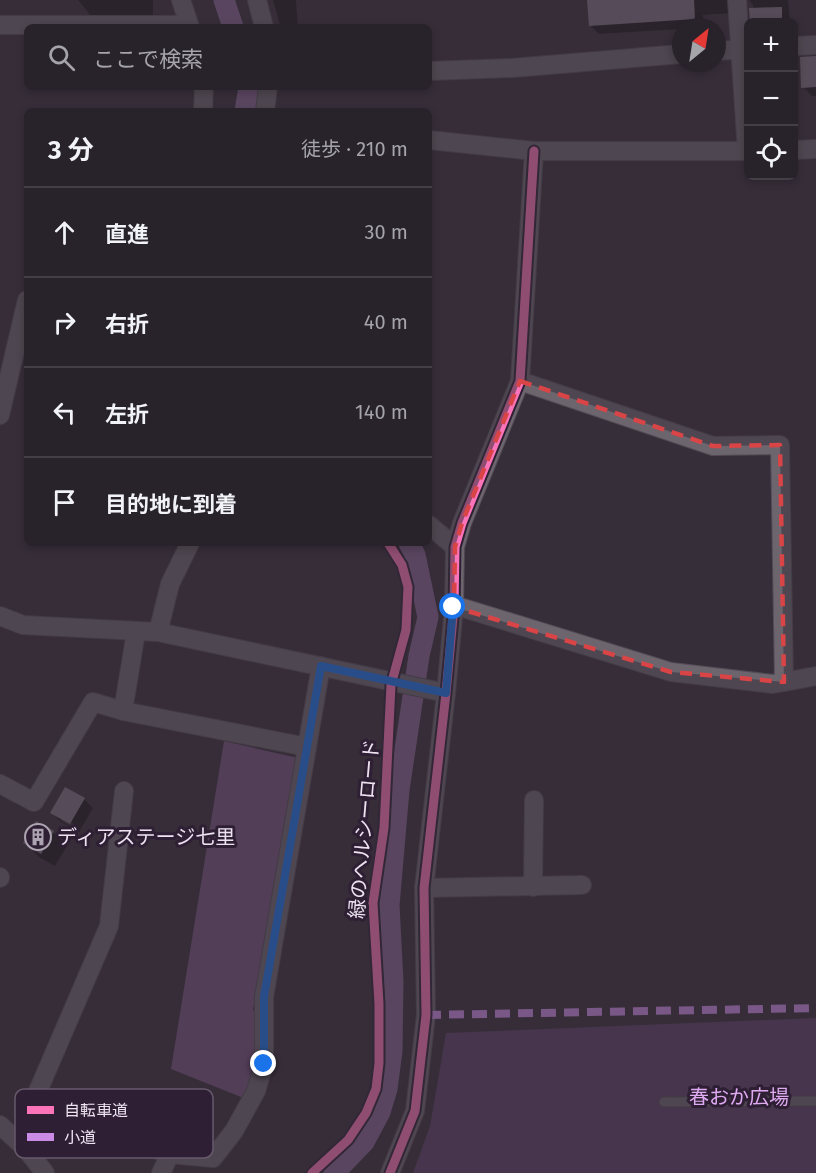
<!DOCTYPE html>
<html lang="ja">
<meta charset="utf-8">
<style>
:root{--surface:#28222b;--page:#342f37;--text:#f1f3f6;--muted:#a5a4a9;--line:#443f47}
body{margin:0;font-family:"Fira Sans","Noto Sans JP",sans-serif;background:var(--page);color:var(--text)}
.controls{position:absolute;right:18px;top:18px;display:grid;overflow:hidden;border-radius:9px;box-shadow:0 3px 9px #0003}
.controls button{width:54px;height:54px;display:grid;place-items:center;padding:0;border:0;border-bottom:2px solid var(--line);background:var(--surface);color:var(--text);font:30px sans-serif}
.compass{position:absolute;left:672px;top:18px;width:54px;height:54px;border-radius:50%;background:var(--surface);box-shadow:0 3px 9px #0003;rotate:30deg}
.stop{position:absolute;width:18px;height:18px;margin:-14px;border:4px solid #1a73e8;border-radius:50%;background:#fff}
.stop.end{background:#1a73e8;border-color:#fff;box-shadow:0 2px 6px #0008}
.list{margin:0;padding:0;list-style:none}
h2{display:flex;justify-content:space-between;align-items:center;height:78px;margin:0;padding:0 24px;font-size:26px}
h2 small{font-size:20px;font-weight:400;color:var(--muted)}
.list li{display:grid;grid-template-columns:39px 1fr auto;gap:18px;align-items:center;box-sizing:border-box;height:90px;padding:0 24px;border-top:2px solid var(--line)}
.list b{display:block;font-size:22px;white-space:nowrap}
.list em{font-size:20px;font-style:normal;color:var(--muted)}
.icon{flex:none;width:33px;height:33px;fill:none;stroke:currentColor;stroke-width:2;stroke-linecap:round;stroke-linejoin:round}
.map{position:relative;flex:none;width:816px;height:1173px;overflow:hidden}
.search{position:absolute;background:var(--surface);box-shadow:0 3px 9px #0003;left:24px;top:24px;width:408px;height:66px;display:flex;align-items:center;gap:15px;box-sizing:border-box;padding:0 21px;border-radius:9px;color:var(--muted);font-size:22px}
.panel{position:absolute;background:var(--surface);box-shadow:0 3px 9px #0003;left:24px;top:108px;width:408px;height:438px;border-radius:9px}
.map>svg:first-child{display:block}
.green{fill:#5a3f64}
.forest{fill:#73537d}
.shadow{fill:#0007;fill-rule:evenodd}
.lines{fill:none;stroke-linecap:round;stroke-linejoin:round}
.canal{stroke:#83638f;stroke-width:21}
.building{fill:#7d7280}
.lane-casing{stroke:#534c56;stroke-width:11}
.street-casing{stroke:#534c56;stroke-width:20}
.lane{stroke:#6c656e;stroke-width:9}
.street{stroke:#6c656e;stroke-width:18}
.quiet{stroke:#ca8be6;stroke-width:8;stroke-dasharray:15 8;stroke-linecap:butt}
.cycleway-casing{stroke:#2e1f34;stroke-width:13}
.cycleway{stroke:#fb73b8;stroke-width:9}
.route{stroke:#1a73e8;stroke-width:8}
.marked{fill:none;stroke:#d94446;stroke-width:4.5;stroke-dasharray:12 8;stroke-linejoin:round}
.labels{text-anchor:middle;stroke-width:6;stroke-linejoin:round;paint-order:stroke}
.street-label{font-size:20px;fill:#ece2f0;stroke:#2e1f34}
.poi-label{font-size:20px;fill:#ece2f0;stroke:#2e1f34;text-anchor:start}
.park-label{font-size:20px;fill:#dfaaf2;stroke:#2e1f34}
.key{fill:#2e1f34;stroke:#675a6c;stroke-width:1.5}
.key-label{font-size:16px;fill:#ece2f0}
</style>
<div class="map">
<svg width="816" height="1173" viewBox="0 0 816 1173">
<rect width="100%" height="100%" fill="#362e39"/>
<path class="green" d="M816,1018v155h-403l17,-47 16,-93z"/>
<path class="forest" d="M224,741l74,17 -45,252 10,6 -12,85 -80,-32z"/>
<g class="shadow">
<path d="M78,0h75v17l-62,-1z"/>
<path d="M273,0h23l2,27h-15l-3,-2z"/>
<path d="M589,0h152l-6,13 -32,2 1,12h-23v2l-82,5 -9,-9z"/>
<path d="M749,0h39l2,22h-36l-1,-17z"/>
<path d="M816,57v39h-4l-9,-9z"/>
<path d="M84,799l9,9 -14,24 -18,-10 -9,-9zM61,817l16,9 -2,3 -14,-8z"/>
<path d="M53,832l14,14 -12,20 -16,-9 -14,-14z"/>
</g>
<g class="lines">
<g class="canal">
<path d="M224,0l9,27"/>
<path d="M245,111l4,-24"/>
<path d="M334,1173l30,-31 16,-30 7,-23 5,-38 1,-69 -4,-77 10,-115 20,-134 9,-39 -13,-62 -6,-12"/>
</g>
</g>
<g class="building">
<path d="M587,0h107l1,19 -106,7z"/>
<path d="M782,7v15h-32l-1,-14z"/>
<path d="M816,56v31l-15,1 -1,-31z"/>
<path d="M65,787l20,11 -15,26 -20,-11z"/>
<path d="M36,821l18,10 -13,23 -18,-11z"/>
</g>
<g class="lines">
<defs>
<path id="lane" d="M664,1102l152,-1"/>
<g id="street">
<path d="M181,0l9,27"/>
<path d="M257,0l7,27"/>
<path d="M737,0l10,151"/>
<path d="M0,25h189"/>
<path d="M794,46l22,-1"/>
<path d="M717,51l31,-2"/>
<path d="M429,71l83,-3 169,-14"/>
<path d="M203,111l1,-24"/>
<path d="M265,111l3,-24"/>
<path d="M429,140l105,11h214"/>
<path d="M794,150l22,-1"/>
<path d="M520,381l193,65 67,-1 4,237"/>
<path d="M0,415l27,-115"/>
<path d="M429,525l26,22"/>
<path d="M454,607h6l211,65 102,12 43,-8"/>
<path d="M0,616l23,9 135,7 288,61"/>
<path d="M158,632l12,-48 20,-41"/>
<path d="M123,711l13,-79"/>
<path d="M0,784l34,18 59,-100 30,9 184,36"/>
<path d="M124,791l-15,135 -74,172 13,16 122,40 43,4 21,-27 22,-40 8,-27v-67l57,-331"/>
<path d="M0,877v1"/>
<path d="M533,887l1,-87"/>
<path d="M424,888l158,-3"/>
<path d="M0,1125l25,23 20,25"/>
<path d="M25,1148l23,-34"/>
<path d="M161,1173l9,-19"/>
<path d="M390,1173l25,-62 11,-96 -2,-127 22,-195 8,-86 1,-60 7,-24 58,-142 14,-230"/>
</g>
</defs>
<use href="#lane" class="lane-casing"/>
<use href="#street" class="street-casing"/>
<use href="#lane" class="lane"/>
<use href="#street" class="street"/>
<path class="quiet" d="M426,1015l390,-7"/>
<defs>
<g id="cycleway">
<path d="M312,1173l36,-33 18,-27 10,-24 3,-26v-59l-6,-101 11,-75 7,-143 15,-55 2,-43 -6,-22 -14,-22"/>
<path d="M390,1173l25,-62 11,-96 -2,-127 22,-195 8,-86 1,-60 7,-24 58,-142 14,-230"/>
</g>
</defs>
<use href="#cycleway" class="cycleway-casing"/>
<use href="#cycleway" class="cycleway"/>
</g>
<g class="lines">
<path class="route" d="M264,1064v-67l57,-331 125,27 7,-86"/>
</g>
<path d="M0 0H816V1173H0ZM520,381l193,65 67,-1 4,237 -113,-10 -217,-65 1,-60 7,-24z" fill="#362e39" fill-opacity=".55" fill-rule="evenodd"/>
<path class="marked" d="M520,381l193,65 67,-1 4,237 -113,-10 -217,-65 1,-60 7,-24z"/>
<defs>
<symbol id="building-ring" viewBox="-11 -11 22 22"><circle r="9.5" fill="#2e1f34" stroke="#aca3b0" stroke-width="1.5"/><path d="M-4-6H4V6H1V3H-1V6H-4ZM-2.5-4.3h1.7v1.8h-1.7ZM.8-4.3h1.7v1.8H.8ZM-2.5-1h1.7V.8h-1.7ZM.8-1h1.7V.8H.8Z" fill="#aca3b0"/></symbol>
</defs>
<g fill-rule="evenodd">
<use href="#building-ring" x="23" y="822" width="30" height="30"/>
</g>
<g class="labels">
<g class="street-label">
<text transform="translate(364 829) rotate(-85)" y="7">緑のヘルシーロード</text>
</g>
<g class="poi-label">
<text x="57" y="844">ディアステージ七里</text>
</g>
<g class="park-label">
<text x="739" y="1104">春おか広場</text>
</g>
</g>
<rect x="15" y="1089" width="198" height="69" rx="9" class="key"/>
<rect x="27" y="1106" width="27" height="8" fill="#fb73b8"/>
<rect x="27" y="1133" width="27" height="8" fill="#ca8be6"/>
<g class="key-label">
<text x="64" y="1116">自転車道</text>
<text x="64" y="1143">小道</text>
</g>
</svg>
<div class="controls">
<button>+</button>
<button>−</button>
<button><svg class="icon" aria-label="locate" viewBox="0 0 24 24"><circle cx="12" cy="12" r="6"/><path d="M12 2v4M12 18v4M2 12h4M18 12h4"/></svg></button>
</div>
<svg class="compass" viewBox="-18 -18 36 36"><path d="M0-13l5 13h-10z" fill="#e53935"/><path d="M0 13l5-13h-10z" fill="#a5a4a9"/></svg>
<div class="stop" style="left:453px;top:607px"></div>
<div class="stop end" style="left:264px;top:1064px"></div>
<div class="search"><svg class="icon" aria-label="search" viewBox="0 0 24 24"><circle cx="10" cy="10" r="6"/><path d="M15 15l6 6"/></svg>ここで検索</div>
<section class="panel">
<h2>3 分<small>徒歩 · 210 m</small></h2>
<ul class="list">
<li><svg class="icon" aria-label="ahead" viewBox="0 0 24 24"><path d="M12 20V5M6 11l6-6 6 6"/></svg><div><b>直進</b></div><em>30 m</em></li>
<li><svg class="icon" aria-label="right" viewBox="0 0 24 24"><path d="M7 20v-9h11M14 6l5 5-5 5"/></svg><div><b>右折</b></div><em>40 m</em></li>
<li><svg class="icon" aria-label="left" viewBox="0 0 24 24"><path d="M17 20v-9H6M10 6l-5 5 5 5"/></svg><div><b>左折</b></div><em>140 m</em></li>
<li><svg class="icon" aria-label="arrive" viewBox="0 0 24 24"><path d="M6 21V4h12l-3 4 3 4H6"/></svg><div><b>目的地に到着</b></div></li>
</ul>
</section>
</div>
